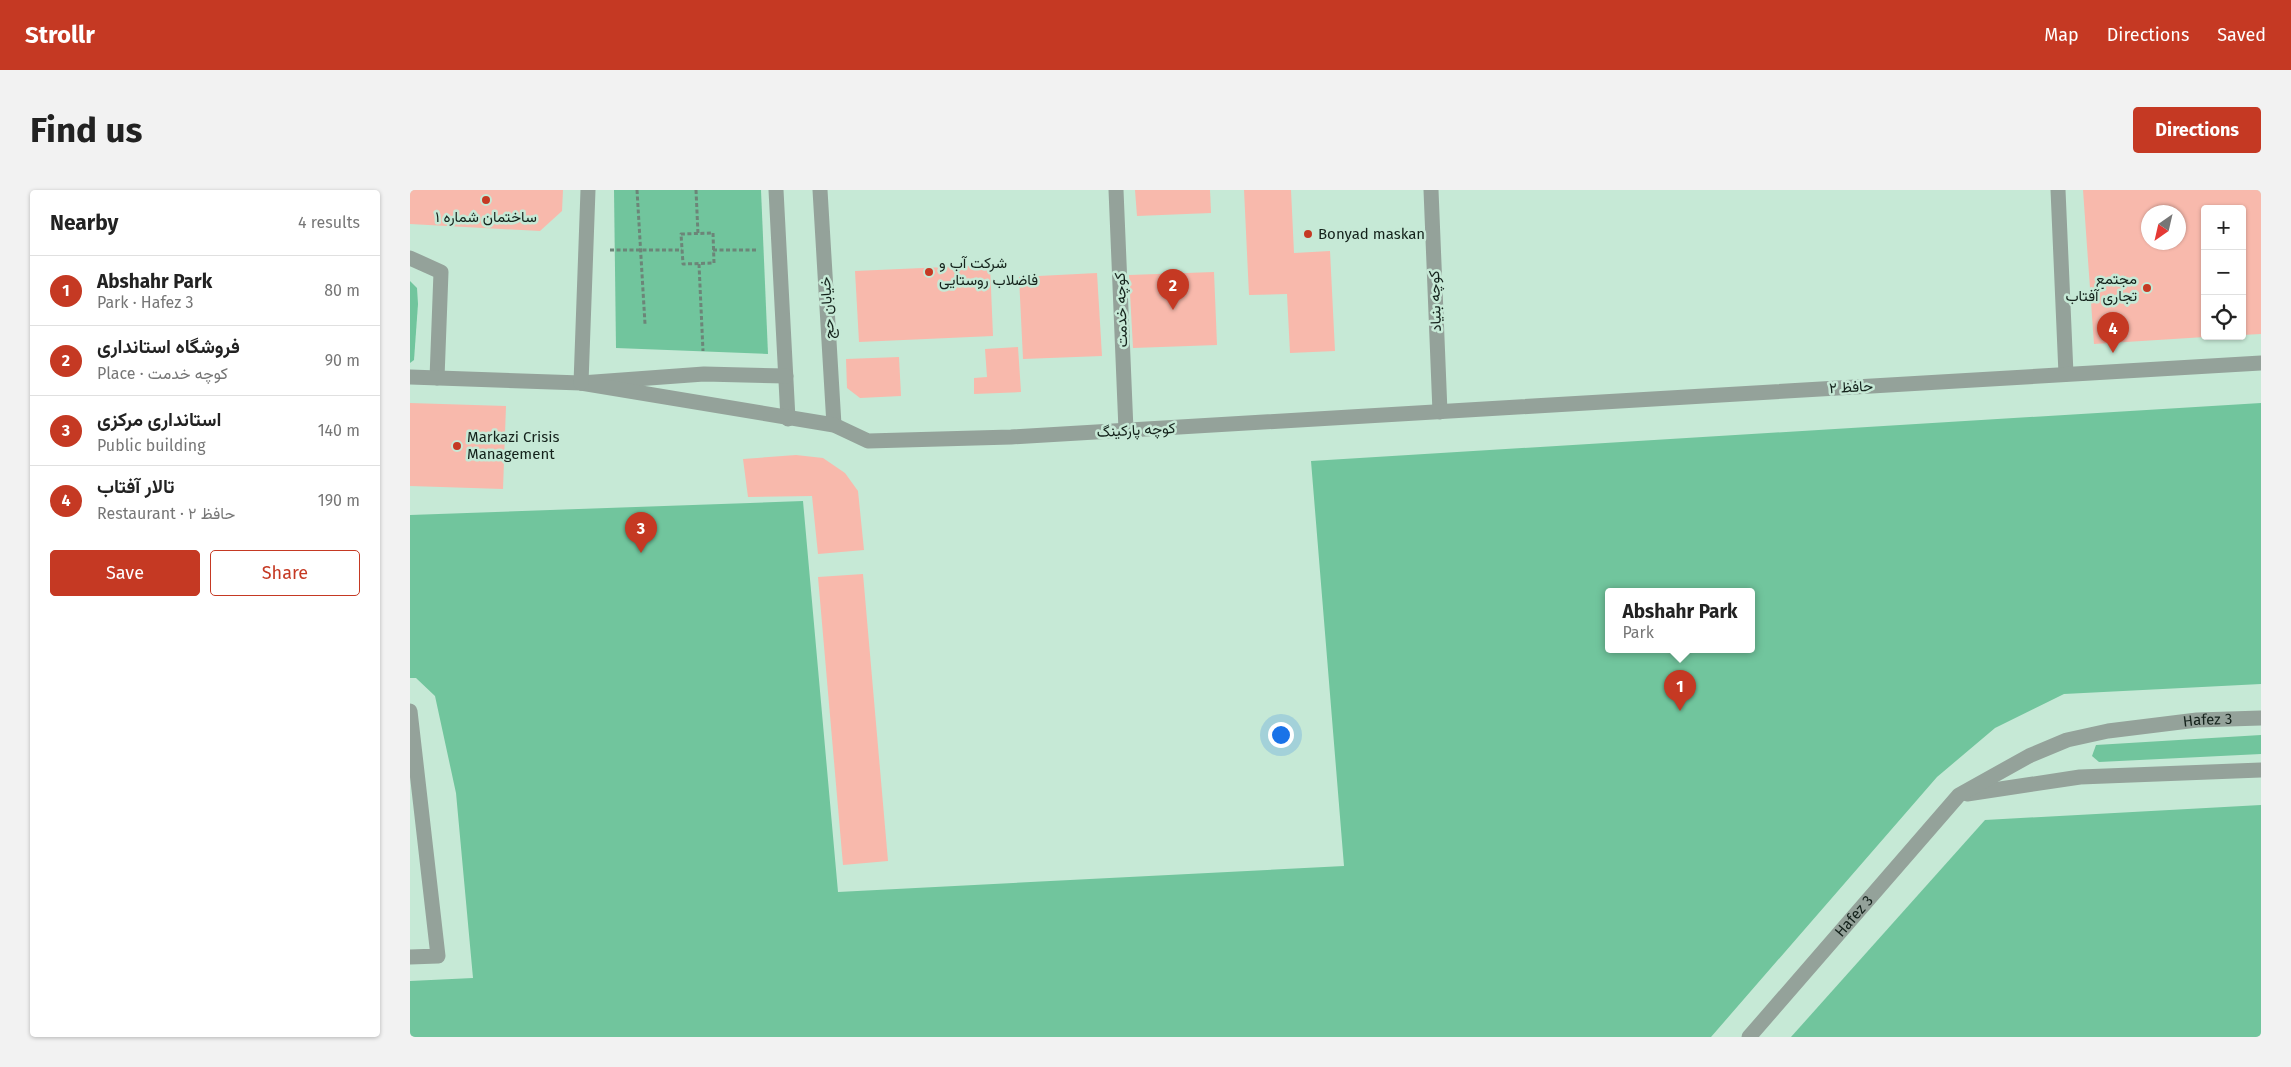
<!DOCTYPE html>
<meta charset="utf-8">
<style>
:root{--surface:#fff;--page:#f2f2f2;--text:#222;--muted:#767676;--line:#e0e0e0;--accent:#c53923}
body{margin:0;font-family:"Fira Sans",Vazirmatn,sans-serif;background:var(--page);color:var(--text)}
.controls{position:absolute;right:15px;top:15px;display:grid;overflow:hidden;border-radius:5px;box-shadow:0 1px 4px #0004}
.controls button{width:45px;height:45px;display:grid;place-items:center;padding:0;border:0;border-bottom:1px solid var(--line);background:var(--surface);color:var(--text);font:25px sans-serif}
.compass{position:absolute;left:1731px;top:15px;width:45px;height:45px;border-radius:50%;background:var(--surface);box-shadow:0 1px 4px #0004;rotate:214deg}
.you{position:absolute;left:870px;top:544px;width:18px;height:18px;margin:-12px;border:4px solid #fff;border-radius:50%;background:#1a73e8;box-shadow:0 0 0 8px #1a73e833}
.badge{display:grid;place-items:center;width:32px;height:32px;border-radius:50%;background:var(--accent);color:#fff;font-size:16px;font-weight:700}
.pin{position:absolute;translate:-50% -41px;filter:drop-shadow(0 1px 2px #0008)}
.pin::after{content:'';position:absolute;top:26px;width:18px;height:15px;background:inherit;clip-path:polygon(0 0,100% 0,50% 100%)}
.popup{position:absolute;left:1195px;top:398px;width:150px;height:65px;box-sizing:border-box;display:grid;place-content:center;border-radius:5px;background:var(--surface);filter:drop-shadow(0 1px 4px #0005);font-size:16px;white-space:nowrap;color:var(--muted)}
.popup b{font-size:19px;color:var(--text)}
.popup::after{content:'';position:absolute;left:50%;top:100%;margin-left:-10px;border:10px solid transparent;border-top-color:var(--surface)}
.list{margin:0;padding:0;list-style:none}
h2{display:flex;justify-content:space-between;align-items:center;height:65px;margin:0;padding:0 20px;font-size:21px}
h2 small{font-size:16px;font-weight:400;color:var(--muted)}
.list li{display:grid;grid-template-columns:32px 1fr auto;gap:15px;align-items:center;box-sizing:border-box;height:70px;padding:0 20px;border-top:1px solid var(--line)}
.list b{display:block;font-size:19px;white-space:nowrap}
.list p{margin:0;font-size:16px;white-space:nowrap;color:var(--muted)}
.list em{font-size:16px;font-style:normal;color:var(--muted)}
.actions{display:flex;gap:10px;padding:15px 20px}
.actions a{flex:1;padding:11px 0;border:1px solid var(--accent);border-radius:5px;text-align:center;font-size:18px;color:var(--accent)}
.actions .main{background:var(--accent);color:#fff}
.icon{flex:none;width:28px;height:28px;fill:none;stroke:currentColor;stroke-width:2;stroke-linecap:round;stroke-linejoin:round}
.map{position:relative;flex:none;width:1851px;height:847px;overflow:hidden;border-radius:5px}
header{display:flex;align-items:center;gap:30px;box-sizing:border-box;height:70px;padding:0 25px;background:var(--accent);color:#fff}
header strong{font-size:24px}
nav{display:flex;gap:28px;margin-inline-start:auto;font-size:18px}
.intro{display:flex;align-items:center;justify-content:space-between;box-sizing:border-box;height:120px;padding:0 30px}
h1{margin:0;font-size:35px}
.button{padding:12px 22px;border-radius:5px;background:var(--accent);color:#fff;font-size:18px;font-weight:700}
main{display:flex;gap:30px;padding:0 30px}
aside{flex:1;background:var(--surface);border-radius:5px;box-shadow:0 1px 4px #0004}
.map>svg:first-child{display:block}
.green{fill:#71c59d;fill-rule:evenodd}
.building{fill:#f8b9ac;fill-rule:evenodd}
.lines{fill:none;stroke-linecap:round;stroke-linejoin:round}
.path{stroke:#6c8578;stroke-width:3;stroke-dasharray:4 2.5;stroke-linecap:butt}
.minor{stroke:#94a29a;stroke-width:15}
.poi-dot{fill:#c53923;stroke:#c6e9d6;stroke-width:2}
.labels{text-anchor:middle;stroke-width:5;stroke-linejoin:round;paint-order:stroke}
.poi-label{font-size:15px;fill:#14221b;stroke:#c6e9d6;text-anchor:start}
.street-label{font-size:15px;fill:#14221b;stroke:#c6e9d6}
</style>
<header>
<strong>Strollr</strong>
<nav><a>Map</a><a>Directions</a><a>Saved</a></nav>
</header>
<div class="intro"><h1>Find us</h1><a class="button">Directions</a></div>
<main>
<aside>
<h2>Nearby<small>4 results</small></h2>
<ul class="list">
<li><span class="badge">1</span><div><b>Abshahr Park</b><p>Park · Hafez 3</p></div><em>80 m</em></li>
<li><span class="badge">2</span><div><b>فروشگاه استانداری</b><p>Place · کوچه خدمت</p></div><em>90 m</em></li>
<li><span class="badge">3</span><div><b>استانداری مرکزی</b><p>Public building</p></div><em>140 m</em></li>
<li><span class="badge">4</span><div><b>تالار آفتاب</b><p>Restaurant · حافظ ۲</p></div><em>190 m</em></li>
</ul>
<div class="actions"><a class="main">Save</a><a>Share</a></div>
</aside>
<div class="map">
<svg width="1851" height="847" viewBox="0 0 1851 847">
<rect width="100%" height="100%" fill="#c6e9d6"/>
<g class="green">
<path d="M204,0h147l7,164 -152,-6z"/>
<path d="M0,91l7,7 1,16 -4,56 -4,3z"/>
<path d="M1851,213v281l-197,10 -69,34 -58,49 -226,260h-1301v-56l63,-3 -17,-185 -21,-97 -19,-18h-6v-163l393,-14 35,391 506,-26 -33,-405zM1199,402h142v58h-142z"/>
<path d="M1851,545v19l-162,8 -7,-6 4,-11z"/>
<path d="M1851,615v232h-470l194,-217z"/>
</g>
<g class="building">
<path d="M0,0h153l-1,21 -22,20 -130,-7z"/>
<path d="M725,0h75l1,23 -74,3z"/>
<path d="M834,0h47l3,63 36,-2 5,100 -45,2 -3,-59 -38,1z"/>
<path d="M1673,0h178v144l-19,1v-126h-37v128l-111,7zM1738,22h30v30h-30z"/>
<path d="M580,75l3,71 -134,6 -4,-71z"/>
<path d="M804,82l3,73 -84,3 -4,-73z"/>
<path d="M687,83l5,83 -79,3 -4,-82z"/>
<path d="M608,157l3,45 -47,2v-16l13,-1 -2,-28z"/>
<path d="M489,167l2,39 -41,2 -13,-10 -1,-29z"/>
<path d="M0,213l96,3 -3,83 -93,-3z"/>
<path d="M386,265l27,3 22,15 13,18 6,59 -46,4 -6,-58 -64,1 -5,-38z"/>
<path d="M453,384l25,287 -45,4 -25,-288z"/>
</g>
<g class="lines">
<g class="path">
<path d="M227,0l8,134"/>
<path d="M286,0l2,44"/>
<path d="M303,43l1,30 -31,1 -2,-30z"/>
<path d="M200,60h72"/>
<path d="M303,60h43"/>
<path d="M289,74l4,87"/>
</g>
<g class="minor">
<path d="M366,0l12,229"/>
<path d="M410,0l14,235"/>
<path d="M706,0l10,240"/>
<path d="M1021,0l9,222"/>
<path d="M1648,0l8,184"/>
<path d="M0,68l31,14 -4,106"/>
<path d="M0,187l171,6 123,-9 82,2"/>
<path d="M171,193l253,42 34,16 143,-4 1250,-74"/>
<path d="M171,193l7,-193"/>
<path d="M0,521l28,245 -28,1"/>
<path d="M1557,604l113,-17 181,-7"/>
<path id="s1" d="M1339,847l210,-242 70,-39 38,-16 41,-9 89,-11 64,-2"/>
</g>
</g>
<g class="poi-dot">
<circle cx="76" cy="10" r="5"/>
<circle cx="898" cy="44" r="5"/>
<circle cx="519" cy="82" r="5"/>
<circle cx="1737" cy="98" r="5"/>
<circle cx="47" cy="256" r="5"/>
</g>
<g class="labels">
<g class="poi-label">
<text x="76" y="32" text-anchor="middle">ساختمان شماره ۱</text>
<text x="908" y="49">Bonyad maskan</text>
<text x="529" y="78">شرکت آب و<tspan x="529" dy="17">فاضلاب روستایی</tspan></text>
<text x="1727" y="94" text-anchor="end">مجتمع<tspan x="1727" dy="17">تجاری آفتاب</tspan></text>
<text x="57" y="252">Markazi Crisis<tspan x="57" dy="17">Management</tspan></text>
</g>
<g class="street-label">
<text transform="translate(1025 111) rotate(-92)" y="5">کوچه بنیاد</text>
<text transform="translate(417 118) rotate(-94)" y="5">خیابان حج</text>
<text transform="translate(711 120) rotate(-92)" y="5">کوچه خدمت</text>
<text transform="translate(1441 197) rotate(-3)" y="5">حافظ ۲</text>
<text transform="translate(726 240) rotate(-3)" y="5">کوچه پارکینگ</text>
<text dy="5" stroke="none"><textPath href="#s1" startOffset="584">Hafez 3</textPath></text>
<text dy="5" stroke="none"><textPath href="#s1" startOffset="160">Hafez 3</textPath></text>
</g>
</g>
</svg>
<div class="controls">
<button>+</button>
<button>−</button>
<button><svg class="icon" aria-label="locate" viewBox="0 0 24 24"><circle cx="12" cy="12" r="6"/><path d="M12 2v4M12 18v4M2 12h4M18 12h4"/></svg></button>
</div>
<svg class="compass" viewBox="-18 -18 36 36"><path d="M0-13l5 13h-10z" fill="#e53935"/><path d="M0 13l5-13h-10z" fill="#767676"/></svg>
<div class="you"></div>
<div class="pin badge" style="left:1270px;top:521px">1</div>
<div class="popup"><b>Abshahr Park</b>Park</div>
<div class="pin badge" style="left:763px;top:120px">2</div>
<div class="pin badge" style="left:231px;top:363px">3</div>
<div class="pin badge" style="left:1703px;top:163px">4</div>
</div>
</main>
